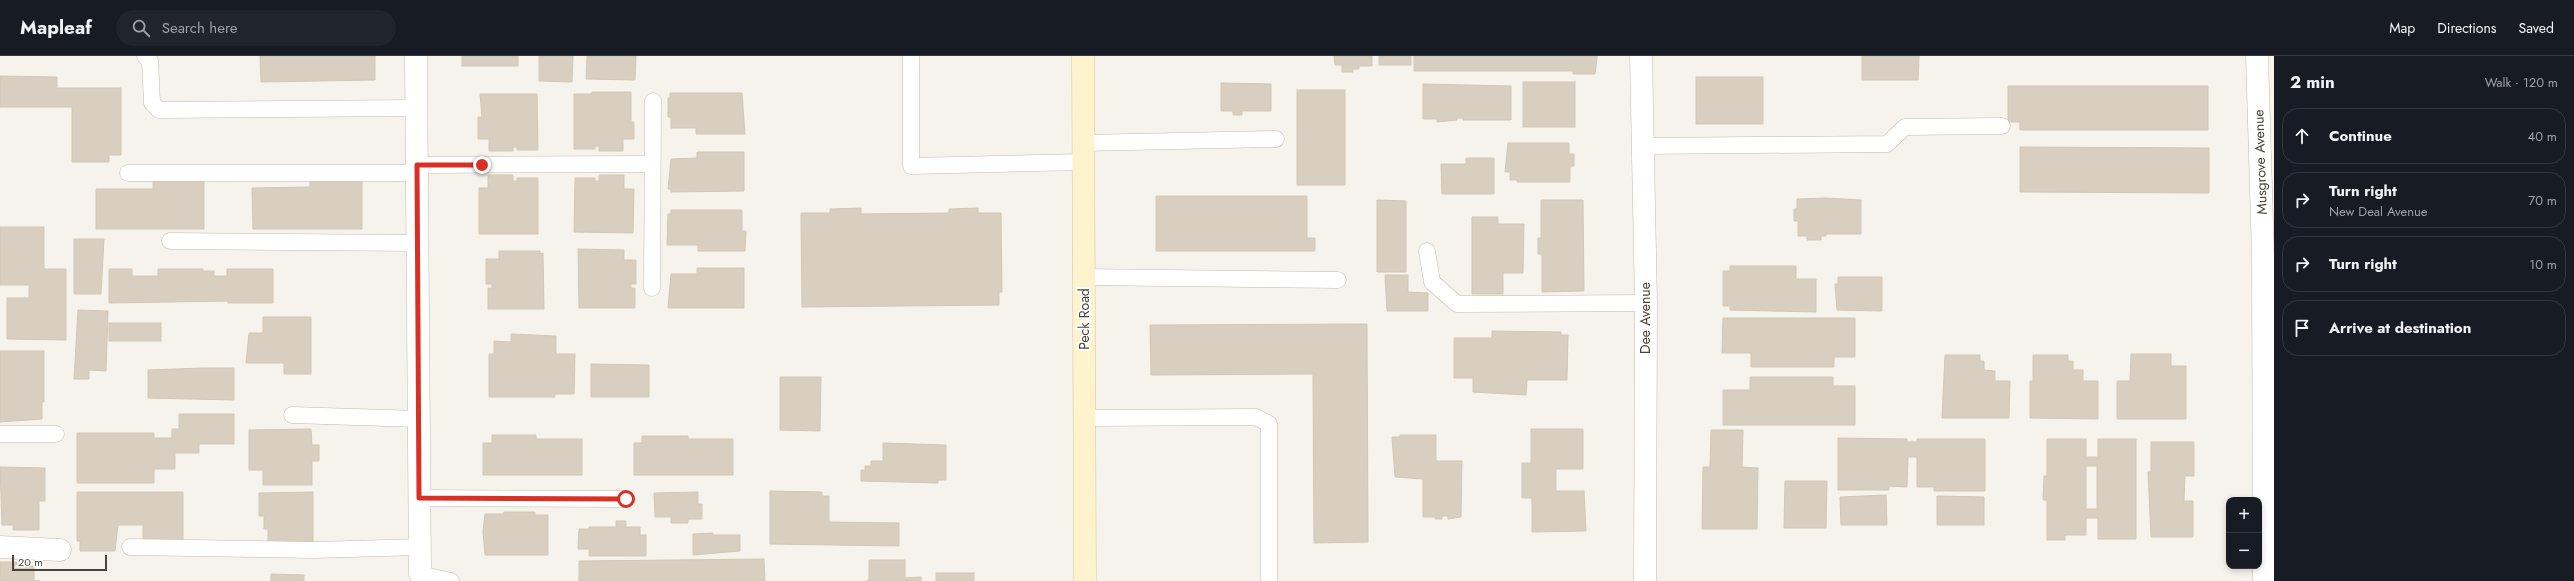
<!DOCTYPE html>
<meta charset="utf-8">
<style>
:root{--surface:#171b24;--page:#20242c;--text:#f1f3f6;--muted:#9ea1a6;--line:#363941}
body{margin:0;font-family:Jost,sans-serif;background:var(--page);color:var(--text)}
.controls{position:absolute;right:12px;bottom:12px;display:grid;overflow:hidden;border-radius:8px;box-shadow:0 2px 6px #0003}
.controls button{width:36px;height:36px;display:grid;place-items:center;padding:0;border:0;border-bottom:1px solid var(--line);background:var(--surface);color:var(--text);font:20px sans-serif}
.scale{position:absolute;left:12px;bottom:10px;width:95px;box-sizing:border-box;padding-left:4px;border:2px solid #4b4439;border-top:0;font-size:11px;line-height:14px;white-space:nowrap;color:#4b4439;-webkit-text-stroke:3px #fff;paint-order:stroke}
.stop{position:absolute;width:12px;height:12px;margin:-9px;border:3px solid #d93025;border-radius:50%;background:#fff}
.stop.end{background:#d93025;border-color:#fff;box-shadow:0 1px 4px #0008}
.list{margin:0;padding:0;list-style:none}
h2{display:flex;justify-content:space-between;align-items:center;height:52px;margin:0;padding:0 16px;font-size:17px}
h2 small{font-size:13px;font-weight:400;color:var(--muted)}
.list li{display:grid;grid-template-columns:26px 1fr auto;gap:12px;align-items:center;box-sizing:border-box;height:56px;margin:0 8px 8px;padding:0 8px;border:1px solid var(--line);border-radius:16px}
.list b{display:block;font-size:15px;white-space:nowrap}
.list p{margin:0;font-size:13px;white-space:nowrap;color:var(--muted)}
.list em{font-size:13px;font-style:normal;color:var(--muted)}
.icon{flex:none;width:22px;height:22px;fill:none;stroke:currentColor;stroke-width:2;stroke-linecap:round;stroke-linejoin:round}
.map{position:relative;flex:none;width:2274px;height:525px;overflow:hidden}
header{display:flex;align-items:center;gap:24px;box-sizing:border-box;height:56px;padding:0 20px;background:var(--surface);border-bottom:1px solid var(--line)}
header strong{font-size:19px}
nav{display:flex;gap:22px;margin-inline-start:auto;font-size:14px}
.search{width:280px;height:36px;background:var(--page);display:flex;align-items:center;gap:10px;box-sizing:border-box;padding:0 14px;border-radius:22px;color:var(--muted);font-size:15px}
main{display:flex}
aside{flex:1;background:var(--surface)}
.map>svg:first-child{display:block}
.building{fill:#d8cfc1;stroke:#d3c7b4;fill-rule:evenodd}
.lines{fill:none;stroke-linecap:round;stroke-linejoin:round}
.lane-casing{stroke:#c2bbae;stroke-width:17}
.street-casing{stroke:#c2bbae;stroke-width:23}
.secondary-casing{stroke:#d6c79b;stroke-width:23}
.lane{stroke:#fff;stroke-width:16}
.street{stroke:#fff;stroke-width:22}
.secondary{stroke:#fff3cd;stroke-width:22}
.route{stroke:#d93025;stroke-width:5}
.labels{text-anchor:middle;stroke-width:4;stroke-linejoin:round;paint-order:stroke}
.street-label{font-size:14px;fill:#4b4439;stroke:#fff}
</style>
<header>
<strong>Mapleaf</strong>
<div class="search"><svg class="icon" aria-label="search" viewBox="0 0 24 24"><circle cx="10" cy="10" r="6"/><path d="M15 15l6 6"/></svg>Search here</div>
<nav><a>Map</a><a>Directions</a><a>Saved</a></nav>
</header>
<main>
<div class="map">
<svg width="2274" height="525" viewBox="0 0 2274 525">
<rect width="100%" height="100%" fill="#f6f3ec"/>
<g class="building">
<path d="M260,0h115v24l-114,2z"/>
<rect x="462" y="0" width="56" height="10"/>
<path d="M539,0h34l-1,26 -33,-1z"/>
<path d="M587,0h49l-1,24 -49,-1z"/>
<path d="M1334,0h38v10h-13v3h-6v3h-11v-7h-7z"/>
<rect x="1379" y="0" width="32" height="9"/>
<path d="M1414,0h183v2l-2,16h-22v-3h-159z"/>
<path d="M1862,0h57l-1,24h-56z"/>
<path d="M0,20l57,1v11h64v67h-12v7h-37v-55h-72z"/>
<rect x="1696" y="21" width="67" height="47"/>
<rect x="1523" y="26" width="52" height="45"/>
<path d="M1221,27l50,1v27h-29v4h-9v-4h-12z"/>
<path d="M1423,28l88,2v34h-48v-2h-6v2l-20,2v-3h-14z"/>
<path d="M2008,30h200v44h-188v-8h-12z"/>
<rect x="1297" y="34" width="48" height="95"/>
<path d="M592,36h39v30h3v17h-11v12h-24v-5h-4v3h-21v-55h18z"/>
<path d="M670,37h72l3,41h-49v-6h-25v-11h-3v-19h2z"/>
<path d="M480,38h57l1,56h-21v-3h-4v4h-24v-12h-11v-22h4z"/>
<path d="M1508,87h61v11h5v12h-4v16h-53v-2h-7v-8h-5z"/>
<path d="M2020,91l189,1v45l-189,-1z"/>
<path d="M697,96h47v39l-73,1v-3h-3l3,-30 26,-1z"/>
<path d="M1466,102h28v36h-52l-1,-30h25z"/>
<path d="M488,119h25v6h4v-3h21v56h-59v-46h9z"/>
<path d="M599,119h25v14h10l-1,44 -59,-1 1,-54h20v3h4z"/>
<path d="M153,126h51v47h-108v-40h57z"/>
<path d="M310,126h52v47h-109l-1,-41 58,-1z"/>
<path d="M1156,140h151v42h8v13h-159z"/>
<path d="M1826,142l35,2v34h-35v2h-5v4h-14v-4h-9v-15h-4v-12h3v-10z"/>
<path d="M1377,144l29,1v71h-29z"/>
<path d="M1541,144h42l1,91 -42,1v-38h-4v-16h3z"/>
<path d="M861,152v6l88,-1v-4l29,-1v5h23l1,79h-3v13l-197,2 -1,-94h29v-4z"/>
<path d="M671,154h71v21h4l-1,20h-47v-6h-31l1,-31h3z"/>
<path d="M1472,161h26v7h26l-1,49h-20v21h-31z"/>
<path d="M0,171h44v42h22v71l-59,-1v-41h22v-13h-29z"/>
<path d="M74,183h30l-3,55h-27z"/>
<path d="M578,193l46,1v10h12v24h-5v4h4v20h-56z"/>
<path d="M499,195h41v3l3,-1 1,56h-56v-21h4v-4h-6v-25h13z"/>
<path d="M1730,210h66v13h20v33l-86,-2v-4h-7v-35h7z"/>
<path d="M697,212h47v40h-76l3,-34h26z"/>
<path d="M109,213h23v7h26v-7h45v2h11v5h13v-7h46v34h-45v-2l-119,2z"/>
<path d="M1385,219h23v17l20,1v18h-41z"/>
<path d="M1838,221h44v34l-45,-1 -2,-26h3z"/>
<path d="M78,254l30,1 -2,60 -17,-1v9h-15z"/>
<path d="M263,261h48v57h-27v-11h-38l3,-30h14z"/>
<path d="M1723,262h132v39h-21v10h-83v-14h-29z"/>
<rect x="109" y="267" width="52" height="18"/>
<path d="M1367,268l1,218 -54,1 -1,-169 -162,1 -1,-50z"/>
<path d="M1492,275l69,1v3h7l-1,45h-40l-1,15 -53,-3v-14h-19v-40h38z"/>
<path d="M511,278l45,2v18h19l-1,40h-19v3h-66v-43h5v-13l17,1z"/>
<path d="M0,295h44v51h-2v17l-42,3z"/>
<path d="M2131,298h40v12h15v53h-69v-38h13z"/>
<path d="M1945,299h35v6h4v9l11,1v10h15l-1,37h-67z"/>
<path d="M2033,299h35v6h5v9h10v11h15v38l-68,-1v-37h3z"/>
<path d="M591,308l58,1v32h-58z"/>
<path d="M202,312h32v32l-86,-2v-28z"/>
<path d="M780,321h41l-1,54 -40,-1z"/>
<path d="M1750,321h83v9h22v39h-132v-35h27z"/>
<path d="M179,358h55v30h-35v9h-24v16h-21v14h-77v-50h77v5h18v-9h7z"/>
<path d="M311,373l1,16h7v16h-7v24h-49v-15h-14v-40z"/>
<path d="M1531,373h52v40h-27v22h28l2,40 -54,1v-34h-10v-35h9z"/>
<path d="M1711,374h32l-1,37 16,1 -1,61h-55l1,-62h7z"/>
<path d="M492,379h44v4h46v36h-99v-32h9z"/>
<path d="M1400,379h36v26h26l-1,56 -13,2v-3h-6v3h-7v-2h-12v-38l-28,-2 -3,-40h8z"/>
<path d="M642,380h46v3h45v36h-99v-32h8z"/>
<path d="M1838,382l69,1v3h10v-3h68v52h-51v-4h-17v-30h-9l-1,30 -18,-1v4h-51z"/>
<path d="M2047,383h39v18h12v-18h38v100h-38v-21h-12v17h-21v5h-18v-40h-4l1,-24h3zM2086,410h11v43h-11z"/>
<path d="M2151,386h43v34h-9l-1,25h9v36h-42l-3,-65h3z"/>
<path d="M883,387l63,2v35h-8v3l-77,-2v-11h4v-4h6v-5h12z"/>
<path d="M0,411l45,1v33h-6v29h-26v-5h-11z"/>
<path d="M1785,425h42l-1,47h-42z"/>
<path d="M770,435l52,1v4h7v26l70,1v23l-129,-2z"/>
<path d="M77,436h106v49h-40v-16h-25l-3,26h-35v-10h-3z"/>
<path d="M313,436v53h-45v-16h-4v-13h-5v-23z"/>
<path d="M698,436v12h4v15h-14v4h-17v-6h-16l-1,-24z"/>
<path d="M1886,439l1,30h-46l-1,-28z"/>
<path d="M1937,440l47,1v28h-47z"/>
<path d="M504,456h31v3h13v40h-63l-2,-24 2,-17h19z"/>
<path d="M616,465h10v6h14v8h6v21h-57v-7h-11l1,-20h10v-2h27z"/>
<path d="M713,477v2h27v16l-47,4v-21z"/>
<path d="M764,503l1,22h-186v-20z"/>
<path d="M869,504h36v18l16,-1v4h-55l3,-1z"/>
<path d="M0,506h30v4h4v15h6h-40z"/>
<rect x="936" y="517" width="38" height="8"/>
<path d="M271,518l33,1v6h-33z"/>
</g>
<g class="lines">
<defs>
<g id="lane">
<path d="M145,0l5,5 2,42 7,7 258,-2"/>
<path d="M911,0v110l172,-4"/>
<path d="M1083,87l193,-4"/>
<path d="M1641,90l246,-2 18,-17 97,-1"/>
<path d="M417,109l235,-1"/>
<path d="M128,117h289"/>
<path d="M170,185l247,2"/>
<path d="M1427,195l5,31 25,22 189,-1"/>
<path d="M1084,221l254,3"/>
<path d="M652,232l1,-187"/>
<path d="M292,359l127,4"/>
<path d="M1084,362l172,-1 13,7v157"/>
<path d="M0,378h56"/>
<path d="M419,442l207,1"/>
<path d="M130,491l184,3 106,-3"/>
<path d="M420,525v-7l31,7"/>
</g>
<g id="street">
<path d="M416,0l4,518"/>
<path d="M1641,0l5,247 -1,278"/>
<path d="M2257,0l6,200 1,325"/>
<path d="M0,491l60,3"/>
</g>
<path id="secondary" d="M1083,0l2,525"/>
</defs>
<use href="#lane" class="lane-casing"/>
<use href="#street" class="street-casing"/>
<use href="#secondary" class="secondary-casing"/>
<use href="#lane" class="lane"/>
<use href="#street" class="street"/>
<use href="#secondary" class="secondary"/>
</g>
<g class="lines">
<path class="route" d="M482,109h-65l2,333 207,1"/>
</g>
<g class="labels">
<g class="street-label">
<text transform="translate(2260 106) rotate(-92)" y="5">Musgrove Avenue</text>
<text transform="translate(1645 262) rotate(-90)" y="5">Dee Avenue</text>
<text transform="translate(1084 263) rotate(-90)" y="5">Peck Road</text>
</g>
</g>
</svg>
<div class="controls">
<button>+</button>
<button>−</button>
</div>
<div class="scale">20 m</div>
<div class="stop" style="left:626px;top:443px"></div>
<div class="stop end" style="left:482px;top:109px"></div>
</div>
<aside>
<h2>2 min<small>Walk · 120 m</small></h2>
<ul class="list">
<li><svg class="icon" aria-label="ahead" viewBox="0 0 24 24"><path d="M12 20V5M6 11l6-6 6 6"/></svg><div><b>Continue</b></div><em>40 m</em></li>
<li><svg class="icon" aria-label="right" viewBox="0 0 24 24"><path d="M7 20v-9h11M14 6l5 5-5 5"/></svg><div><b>Turn right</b><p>New Deal Avenue</p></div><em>70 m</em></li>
<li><svg class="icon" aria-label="right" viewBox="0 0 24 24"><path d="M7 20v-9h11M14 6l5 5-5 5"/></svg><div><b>Turn right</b></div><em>10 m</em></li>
<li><svg class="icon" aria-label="arrive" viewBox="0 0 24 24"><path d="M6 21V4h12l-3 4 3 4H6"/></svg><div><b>Arrive at destination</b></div></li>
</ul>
</aside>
</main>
